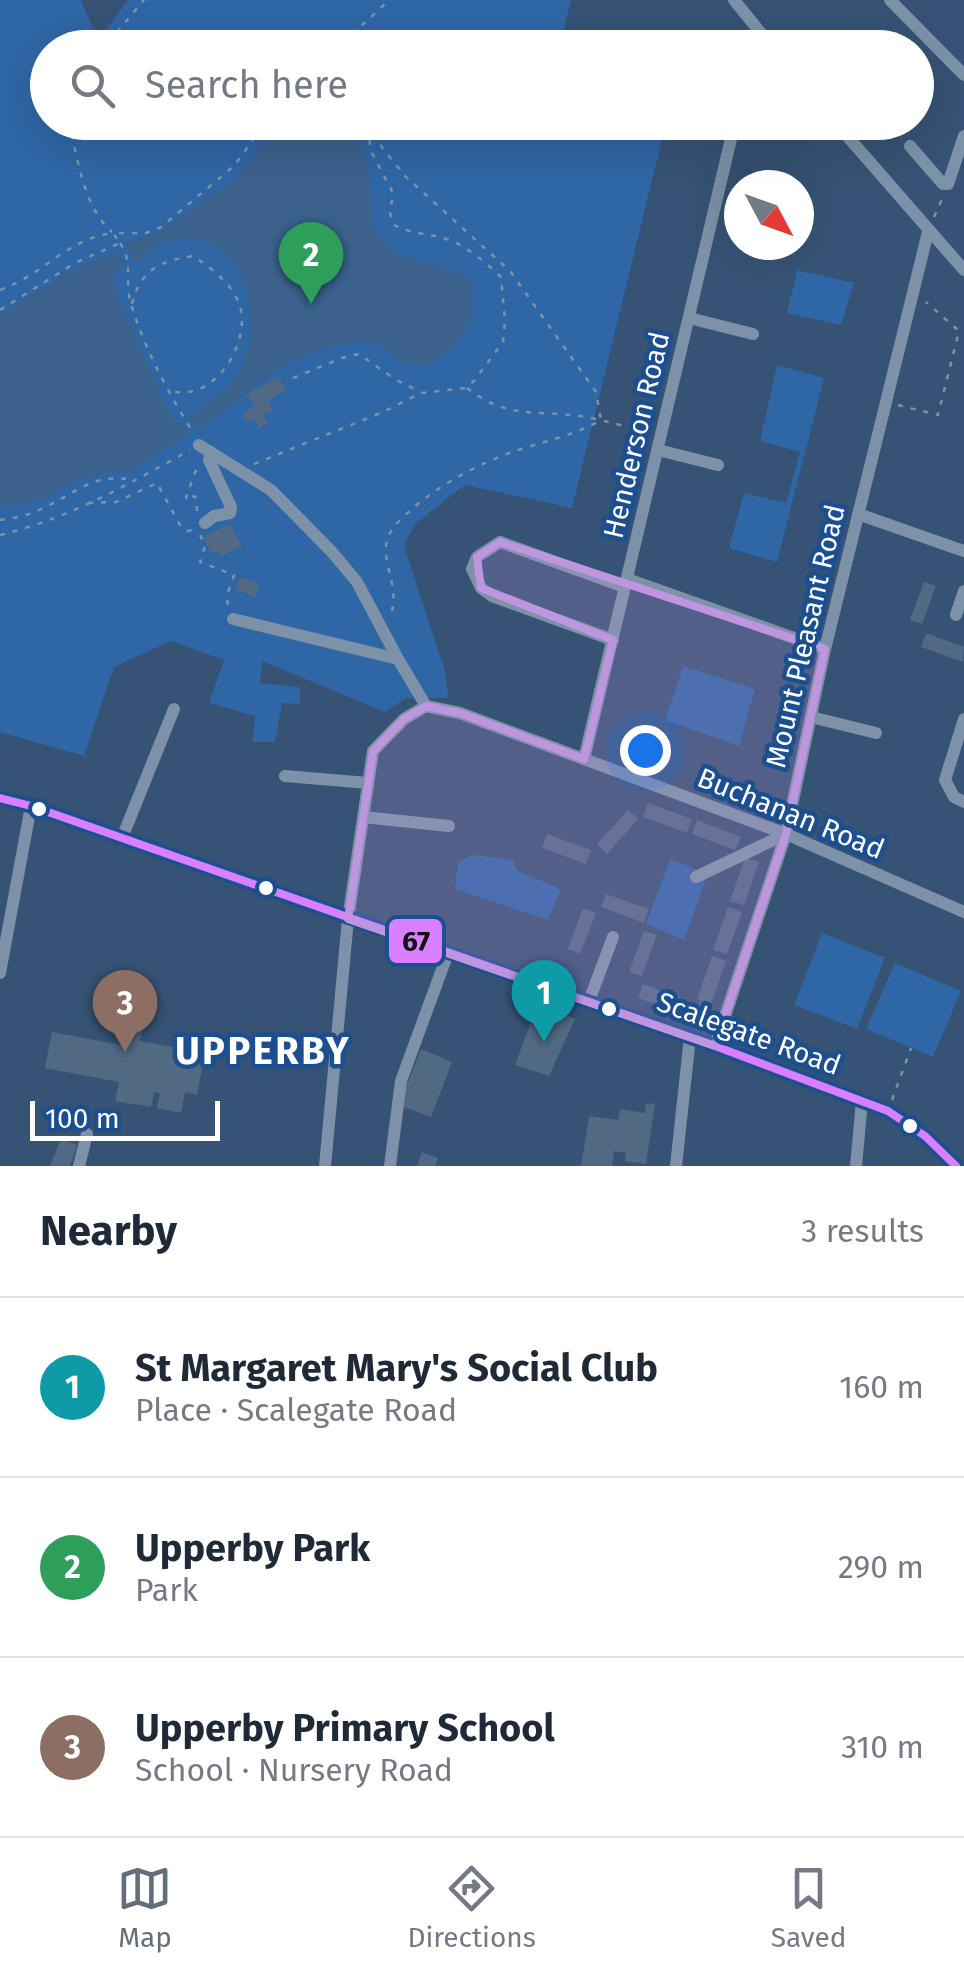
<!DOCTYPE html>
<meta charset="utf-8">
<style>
:root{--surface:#fff;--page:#f2f2f3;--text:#1f2937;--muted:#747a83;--line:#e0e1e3;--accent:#646e7b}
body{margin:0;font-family:"Fira Sans",sans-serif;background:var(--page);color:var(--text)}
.compass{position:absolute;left:724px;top:170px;width:90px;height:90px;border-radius:50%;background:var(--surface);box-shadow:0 10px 40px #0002;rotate:131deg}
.scale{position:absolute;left:30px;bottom:25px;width:190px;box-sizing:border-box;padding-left:10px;border:5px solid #fff;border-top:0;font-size:28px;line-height:35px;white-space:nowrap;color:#fff;-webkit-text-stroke:8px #1b4f8f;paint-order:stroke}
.you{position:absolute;left:645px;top:750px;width:35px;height:35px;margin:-25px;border:8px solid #fff;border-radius:50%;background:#1a73e8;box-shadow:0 0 0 15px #1a73e833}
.badge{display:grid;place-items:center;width:65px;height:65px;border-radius:50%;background:var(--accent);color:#fff;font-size:32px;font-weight:700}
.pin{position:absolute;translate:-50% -82px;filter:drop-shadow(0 2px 5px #0008)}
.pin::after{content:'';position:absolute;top:52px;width:35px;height:30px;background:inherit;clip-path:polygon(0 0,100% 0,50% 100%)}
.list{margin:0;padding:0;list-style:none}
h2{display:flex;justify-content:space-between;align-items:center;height:130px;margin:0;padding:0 40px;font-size:42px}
h2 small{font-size:32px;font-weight:400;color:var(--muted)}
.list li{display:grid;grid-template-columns:65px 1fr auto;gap:30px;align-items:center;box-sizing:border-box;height:180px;padding:0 40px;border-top:2px solid var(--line)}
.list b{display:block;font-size:38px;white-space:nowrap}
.list p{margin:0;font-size:32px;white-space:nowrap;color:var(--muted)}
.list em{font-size:32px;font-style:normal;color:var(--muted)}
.icon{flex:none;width:55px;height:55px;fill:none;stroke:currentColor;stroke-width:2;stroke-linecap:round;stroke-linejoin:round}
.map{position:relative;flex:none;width:964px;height:1166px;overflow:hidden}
.search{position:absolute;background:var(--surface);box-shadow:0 10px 40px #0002;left:30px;right:30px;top:30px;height:110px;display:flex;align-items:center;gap:25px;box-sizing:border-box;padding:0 35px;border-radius:55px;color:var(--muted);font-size:38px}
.sheet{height:670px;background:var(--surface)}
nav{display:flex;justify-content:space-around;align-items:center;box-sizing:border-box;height:140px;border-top:2px solid var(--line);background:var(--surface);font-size:28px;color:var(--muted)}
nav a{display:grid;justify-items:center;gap:5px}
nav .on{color:var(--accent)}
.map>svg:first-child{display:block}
.green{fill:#2f66a5}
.water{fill:#3b618d}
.building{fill:#526984}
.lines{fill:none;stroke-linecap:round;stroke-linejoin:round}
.path{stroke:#7d92a8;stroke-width:2.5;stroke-dasharray:5 8;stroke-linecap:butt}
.minor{stroke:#7d92a8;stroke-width:12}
.bus-1-casing{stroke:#1b4f8f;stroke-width:15}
.bus-1{stroke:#d880ff;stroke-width:8}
.marked{fill:#bd96df;fill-opacity:0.2;stroke:#bd96df;stroke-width:8;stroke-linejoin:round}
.bus-dot{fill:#fff;stroke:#1b4f8f;stroke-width:4}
.labels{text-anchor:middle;stroke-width:9;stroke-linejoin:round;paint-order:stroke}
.street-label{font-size:28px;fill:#fff;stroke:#1b4f8f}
.district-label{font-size:38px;font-weight:bold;letter-spacing:2.5px;fill:#fff;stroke:#1b4f8f}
.line-badge{stroke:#1b4f8f;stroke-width:4}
.pale-badge-label{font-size:28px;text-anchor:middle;font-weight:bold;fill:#111}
</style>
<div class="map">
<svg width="964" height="1166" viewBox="0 0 964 1166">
<rect width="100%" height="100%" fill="#365274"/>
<g class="green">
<path d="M0,0h81l17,40 30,-40h443l-7,29 20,18 -536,1v74l618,1 -94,385 -107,-23 -50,39 -11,22 40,122 5,30h-43l-21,14 -123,-51 -2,22 40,4v17l-18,-1 -7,39h-22l2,-26 -46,-13 15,-43 -53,-19 -57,26 -30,89 -84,-24z"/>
<path d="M797,270l57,13 -13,42 -54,-12z"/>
<path d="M777,365l47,13 -47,184 -48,-14 15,-55 42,10 14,-51 -40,-11z"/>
<path d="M683,666l72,23 -16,57 -74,-26z"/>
<path d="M474,855l39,5 3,10 45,19 -13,31 -93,-31 3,-28z"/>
<path d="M670,859l38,15 -24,66 -38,-16z"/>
<path d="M822,933l63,25 -28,71 -63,-24z"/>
<path d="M895,963l66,28 -28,66 -67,-28z"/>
</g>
<g class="water">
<path d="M275,123h79l14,41 5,64 26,27 59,16 12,10c2,7 4,15 4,22 -1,28 -34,70 -65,61 -17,-5 -26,-23 -47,-22 -19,0 -41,8 -59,15 -42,16 -69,54 -108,72l-7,-12c18,-12 42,-26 52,-47 22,-47 9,-137 -59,-131 -18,1 -33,15 -48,24l-8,-20 36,-13 75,-52z"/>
<path d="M120,249l4,17 -11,10 5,20 55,126 10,2 6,9 -60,39 -23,1 -30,8 -30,17 -24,7h-22v-191l71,-44z"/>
</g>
<g class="building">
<path d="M278,376l8,14 -18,10 5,11 -10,4 5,9 -9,4 -4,-10 -9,5 -3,-10 12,-7 -8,-11z"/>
<path d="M230,524l12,22 -21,11 -4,-6 -5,3 -9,-16z"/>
<path d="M241,577l19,8 -5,12 -20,-8z"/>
<path d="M924,582l12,4 -14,38 -12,-4z"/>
<path d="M926,633l38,14 -1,15 -42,-15z"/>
<path d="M648,803l44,16 -5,14 -44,-16z"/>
<path d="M628,810l10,9 -31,35 -10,-10z"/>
<path d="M697,820l44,17 -6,13 -43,-16z"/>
<path d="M547,834l44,16 -5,14 -44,-16z"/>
<path d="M745,858l14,4 -15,43 -14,-4z"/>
<path d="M606,894l43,15 -5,14 -43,-16z"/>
<path d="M728,907l14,5 -15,42 -14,-4z"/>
<path d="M583,908l13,5 -16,41 -12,-5z"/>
<path d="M644,931l13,4 -15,41 -13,-4z"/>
<path d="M712,956l14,5 -17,49 -11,-4 2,-6 -3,-1z"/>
<path d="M643,984l43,16 -5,13 -43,-15z"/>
<path d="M538,1003l37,16 -26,57 -34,-11z"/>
<path d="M126,1016l18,3 -4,22 65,12 -8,42 -12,-3 -4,21 -24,-5 3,-15 -6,-1 -3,15 -36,-6 4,-19 -74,-14 7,-36 68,13z"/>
<path d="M421,1049l31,13 -21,55 -32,-12z"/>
<path d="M646,1103l9,1 -9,60 -21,-3 1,-8 -12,-2 -2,15h-31l8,-50 29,4 2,-11 25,4z"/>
<path d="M61,1139l16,6 -7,21h-20z"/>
<path d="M422,1152l16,6 -3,8h-18z"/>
</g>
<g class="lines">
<g class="path">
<path d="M97,48l11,-5 36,-43"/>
<path d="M330,48l36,-26 23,-22"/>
<path d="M69,122c8,35 15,86 43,110"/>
<path d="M368,122l15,27 23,28 104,94 86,121 5,28c-26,15 -52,20 -80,29 -39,13 -78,33 -109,60 -11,10 -25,21 -26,38 -1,24 13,39 5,68"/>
<path d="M934,217l9,-20"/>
<path d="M120,243c14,20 4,40 11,61 14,46 38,90 63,130"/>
<path d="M0,290c46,-17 64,-49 112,-57"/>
<path d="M132,304c9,-35 28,-43 62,-48 17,13 35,25 44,45 17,39 -25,105 -69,89"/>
<path d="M0,310l75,-47 45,-20 -7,-10h33l15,-6 73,-61 32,-44"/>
<path d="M293,378l49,-20 17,-4 37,26 25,12"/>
<path d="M467,388c39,31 68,22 113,28 24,4 47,11 70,17"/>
<path d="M898,405l40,10 21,-84 -33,-29"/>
<path d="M254,464l129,-52 38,-19 45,-5 8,-7 29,-39 2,-21 -4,-44c-15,-14 -33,-30 -52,-37 -19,-7 -36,-5 -55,-15l-4,-12 3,-20 -21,-40 -7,-31"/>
<path d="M88,503l28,-1 41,-19 23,42 7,6 7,-1"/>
<path d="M197,511l-1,-13 -2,-2 -6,5 -2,-4 12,-32"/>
<path d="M0,520c13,-2 27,-4 39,-10 37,-16 52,-38 96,-30"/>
<path d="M0,535c68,-16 129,-51 190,-85"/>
<path d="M200,535l5,11 -5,16 34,13 -7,20 1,14"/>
<path d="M892,1100l19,-52"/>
</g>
<g class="minor">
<path d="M734,0l39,48"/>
<path d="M890,0l74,75"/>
<path d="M835,122l129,148"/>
<path d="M910,146l33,38h5l16,-48"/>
<path d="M689,318l64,16"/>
<path d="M199,445l72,45 61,62 25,30 41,77"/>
<path d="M658,450l60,15"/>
<path d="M858,514l106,37"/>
<path d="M205,523l9,-7 16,-3 1,-6 -22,-47 2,-8"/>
<path d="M627,579l198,70"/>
<path d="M956,615l8,-24"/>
<path d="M233,619l165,40 28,47"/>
<path d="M613,640l-121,-44 -11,-8 -9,-19 5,-12 23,-15 125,45"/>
<path d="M811,717l65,16"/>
<path d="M964,719l-19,61 9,17 10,5"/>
<path d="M584,759l151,-637"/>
<path d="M285,776l83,7"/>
<path d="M0,798l31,8 684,240 173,65 37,25 31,30"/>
<path d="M363,817l86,9"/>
<path d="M122,838l52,-129"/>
<path d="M696,877l90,-43"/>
<path d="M0,973l31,-167"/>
<path d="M589,1001l24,-64"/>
<path d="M715,1046l71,-212 39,-185 103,-417"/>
<path d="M79,1166l8,-32"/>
<path d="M325,1166l23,-247 25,-168 31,-32 22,-13 34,7 326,121 178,78"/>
<path d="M390,1166l11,-85 47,-128"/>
<path d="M676,1166l14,-129"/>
<path d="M856,1166l6,-65"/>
</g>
<defs>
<path id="bus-1" d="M0,798l31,8 684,240 173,65 37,25 31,30"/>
</defs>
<use href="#bus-1" class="bus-1-casing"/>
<use href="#bus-1" class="bus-1"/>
</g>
<path class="marked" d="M500,542l325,107 -39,185 -71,212 -367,-127 25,-168 31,-32 22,-13 34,7 124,46 29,-119 -132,-52 -4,-31z"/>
<g class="bus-dot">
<circle cx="39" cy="809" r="9"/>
<circle cx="266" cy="888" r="9"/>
<circle cx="609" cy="1009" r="9"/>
<circle cx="910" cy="1126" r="9"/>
</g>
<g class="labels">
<g class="street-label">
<text transform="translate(636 435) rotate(-77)" y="10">Henderson Road</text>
<text transform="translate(805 636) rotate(-77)" y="10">Mount Pleasant Road</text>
<text transform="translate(791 813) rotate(22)" y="10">Buchanan Road</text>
<text transform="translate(749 1033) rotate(20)" y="10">Scalegate Road</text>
</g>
<g class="district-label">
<text x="263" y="1064">UPPERBY</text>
</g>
</g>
<rect class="line-badge" x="387" y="917" width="57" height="48" rx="10" fill="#d880ff"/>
<g class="pale-badge-label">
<text x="416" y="951">67</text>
</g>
</svg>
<svg class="compass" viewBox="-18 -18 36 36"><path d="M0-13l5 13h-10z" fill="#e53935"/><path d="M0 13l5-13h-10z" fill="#747a83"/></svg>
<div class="scale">100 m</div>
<div class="you"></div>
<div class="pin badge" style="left:544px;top:1042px;background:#0f9aa8">1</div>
<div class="pin badge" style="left:311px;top:304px;background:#2e9e5b">2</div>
<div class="pin badge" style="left:125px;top:1052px;background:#8d6e63">3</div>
<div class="search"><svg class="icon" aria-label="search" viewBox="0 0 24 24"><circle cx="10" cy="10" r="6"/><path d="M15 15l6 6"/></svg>Search here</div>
</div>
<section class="sheet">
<h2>Nearby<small>3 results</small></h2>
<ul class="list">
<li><span class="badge" style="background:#0f9aa8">1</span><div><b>St Margaret Mary's Social Club</b><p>Place · Scalegate Road</p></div><em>160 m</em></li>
<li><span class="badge" style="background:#2e9e5b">2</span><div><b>Upperby Park</b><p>Park</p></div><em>290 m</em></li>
<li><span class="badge" style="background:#8d6e63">3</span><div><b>Upperby Primary School</b><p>School · Nursery Road</p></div><em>310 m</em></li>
</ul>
</section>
<nav>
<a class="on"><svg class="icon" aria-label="map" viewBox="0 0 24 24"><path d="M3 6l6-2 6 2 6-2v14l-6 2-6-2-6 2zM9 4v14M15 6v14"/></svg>Map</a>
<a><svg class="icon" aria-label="directions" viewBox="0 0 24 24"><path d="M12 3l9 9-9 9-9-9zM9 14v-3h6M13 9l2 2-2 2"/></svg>Directions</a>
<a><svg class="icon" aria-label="saved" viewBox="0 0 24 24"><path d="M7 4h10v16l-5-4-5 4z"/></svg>Saved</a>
</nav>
